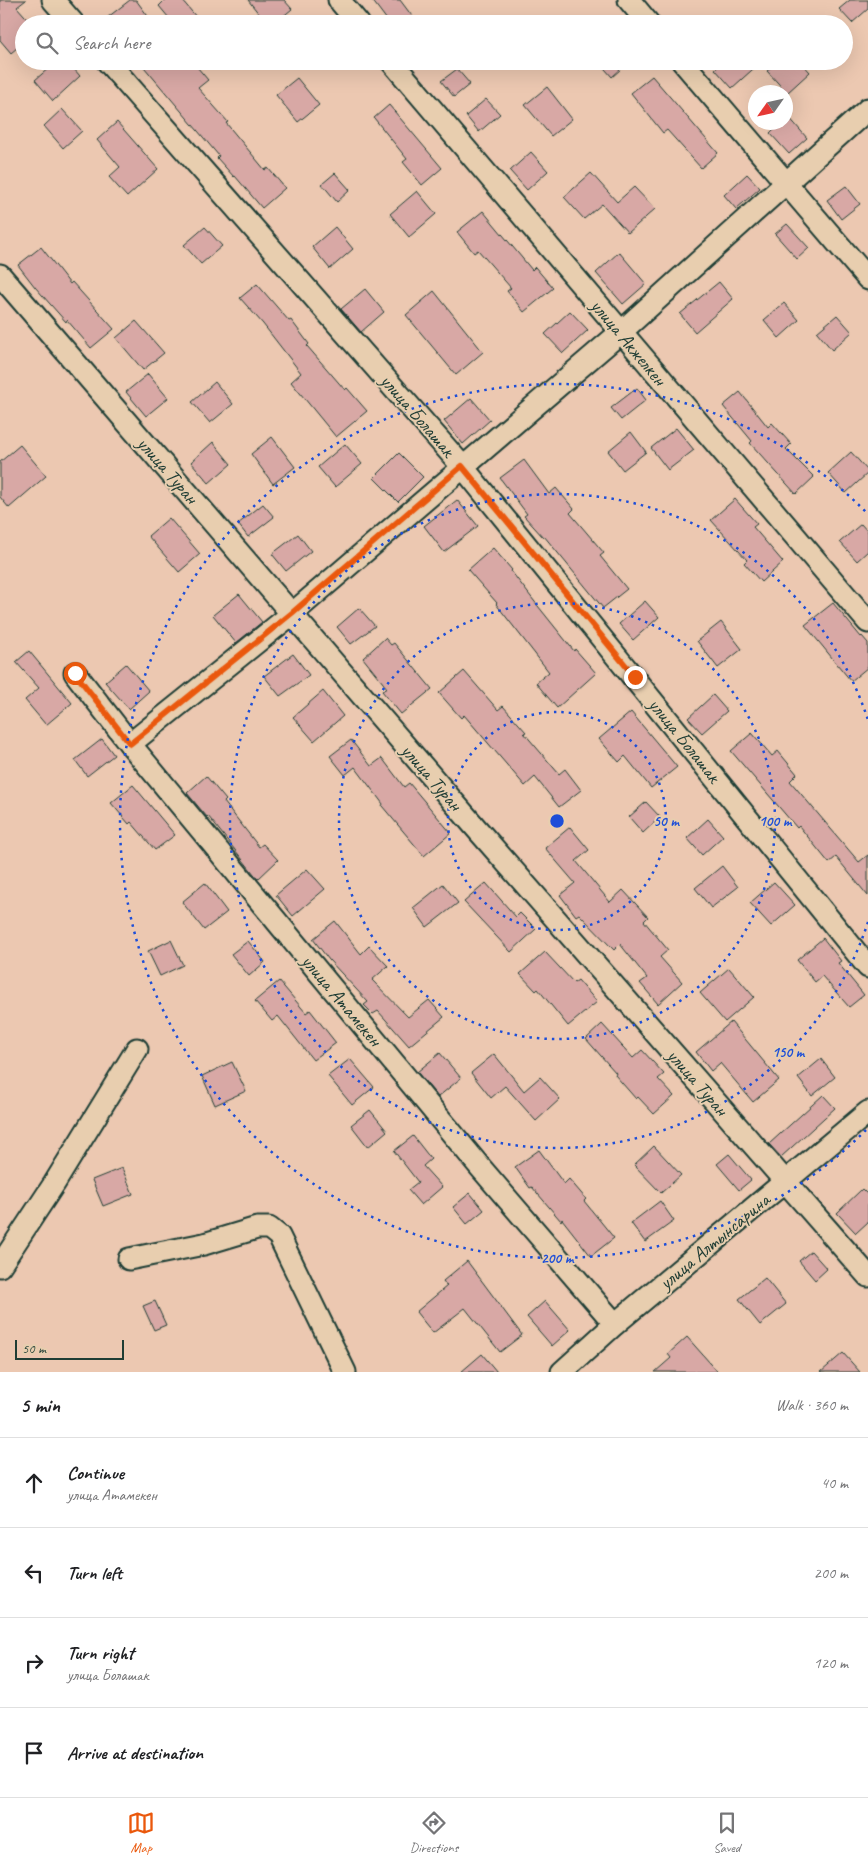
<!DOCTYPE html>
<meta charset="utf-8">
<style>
:root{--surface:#fff;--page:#f6f6f6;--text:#202124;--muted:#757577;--line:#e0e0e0;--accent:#ea580c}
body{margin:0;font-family:Caveat,sans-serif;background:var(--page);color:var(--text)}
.compass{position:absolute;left:748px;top:85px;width:45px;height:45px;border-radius:50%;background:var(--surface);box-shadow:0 5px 20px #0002;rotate:236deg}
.scale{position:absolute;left:15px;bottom:12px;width:109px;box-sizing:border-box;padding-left:5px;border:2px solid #1f3d34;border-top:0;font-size:14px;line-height:18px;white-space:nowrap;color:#1f3d34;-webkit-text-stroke:4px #e8ceaf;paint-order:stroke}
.stop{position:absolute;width:15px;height:15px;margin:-11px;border:4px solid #ea580c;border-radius:50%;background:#fff}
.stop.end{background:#ea580c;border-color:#fff;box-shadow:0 1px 5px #0008}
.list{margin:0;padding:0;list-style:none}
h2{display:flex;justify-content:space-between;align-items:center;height:65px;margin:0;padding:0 20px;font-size:21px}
h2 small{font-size:16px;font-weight:400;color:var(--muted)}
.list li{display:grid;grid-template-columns:32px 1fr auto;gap:15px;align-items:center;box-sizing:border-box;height:90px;padding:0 20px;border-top:1px solid var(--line)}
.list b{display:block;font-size:19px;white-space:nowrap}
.list p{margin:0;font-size:16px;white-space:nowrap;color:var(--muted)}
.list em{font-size:16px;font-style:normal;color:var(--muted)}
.icon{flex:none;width:28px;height:28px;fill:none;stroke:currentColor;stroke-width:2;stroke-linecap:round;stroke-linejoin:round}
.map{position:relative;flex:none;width:868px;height:1372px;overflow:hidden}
.search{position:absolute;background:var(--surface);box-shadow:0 5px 20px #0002;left:15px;right:15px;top:15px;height:55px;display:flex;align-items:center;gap:12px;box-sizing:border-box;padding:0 18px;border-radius:28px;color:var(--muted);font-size:19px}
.sheet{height:425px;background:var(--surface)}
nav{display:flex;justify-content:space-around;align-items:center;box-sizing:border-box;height:70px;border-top:1px solid var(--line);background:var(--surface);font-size:14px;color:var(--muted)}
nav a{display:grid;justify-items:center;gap:2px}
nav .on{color:var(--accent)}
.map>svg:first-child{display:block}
.building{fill:#d8a8a5;stroke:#1f3d34}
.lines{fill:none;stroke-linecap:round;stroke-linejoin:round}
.minor-casing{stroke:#1f3d34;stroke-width:25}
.minor{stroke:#e8ceaf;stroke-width:21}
.route{stroke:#ea580c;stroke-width:6}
.ring{fill:none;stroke:#1d4ed8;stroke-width:2.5;stroke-dasharray:2.5 5}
.labels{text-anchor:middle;stroke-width:4;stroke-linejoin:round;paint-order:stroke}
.street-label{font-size:20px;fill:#1f3d34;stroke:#e8ceaf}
.centre{fill:#1d4ed8;stroke:#e8ceaf;stroke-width:2.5}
.ring-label{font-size:15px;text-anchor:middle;font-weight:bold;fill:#1d4ed8;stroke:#e8ceaf;stroke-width:4;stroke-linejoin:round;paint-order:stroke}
</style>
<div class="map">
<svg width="868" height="1372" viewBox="0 0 868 1372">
<rect width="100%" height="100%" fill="#ecc8b1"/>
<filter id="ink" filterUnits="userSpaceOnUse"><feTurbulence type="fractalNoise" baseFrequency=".02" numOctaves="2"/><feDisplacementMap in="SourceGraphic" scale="10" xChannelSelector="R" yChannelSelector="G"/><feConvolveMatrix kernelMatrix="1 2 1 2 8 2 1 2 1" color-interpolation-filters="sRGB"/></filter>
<g filter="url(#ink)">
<g class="building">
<path d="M0,0h26l-9,7 15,17h-8v18l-13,11 -11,-13z"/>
<path d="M130,0h6l14,19 -6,5h-45z"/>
<path d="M165,0h17l15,18 -7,6h-16l-15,-18z"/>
<path d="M248,0h36l8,9 -18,15h-7z"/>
<path d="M372,0h28l18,24h-28z"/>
<path d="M850,0h18v9l-16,14 -13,-14z"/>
<path d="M57,61h10l13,15 -27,25 -18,-21z"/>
<path d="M139,61h53l16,19 -10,8 30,34 -2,1 39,47 3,-2 17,20 -23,20 -27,-32 -1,1 -17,-19 2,-2z"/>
<path d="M598,61h32l-18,16z"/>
<path d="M724,61h38l-30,27 -17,-19z"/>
<path d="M778,61h22l10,11 -23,21 -20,-22z"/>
<path d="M457,69l13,15 -16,13 -13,-16z"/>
<path d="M652,76l66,77 -17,15 -34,-38 -4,3 -32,-40z"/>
<path d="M297,78l22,27 -21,17 -22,-27z"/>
<path d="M547,87l25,32 -21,17 -26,-31z"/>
<path d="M486,99l14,15 -21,18 -13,-16z"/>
<path d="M389,105l53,63 -20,17 -19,-23 4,-3 -33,-41z"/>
<path d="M62,109l20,22 -19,17 -19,-22z"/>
<path d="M788,116l19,22 -18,16 -19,-21 11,-11h5v-4z"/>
<path d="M117,122l41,47 -31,28 -18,-20 11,-10 -23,-27z"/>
<path d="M531,152l17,19 -21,19 -17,-19z"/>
<path d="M335,173l15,17 -13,12 -15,-18z"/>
<path d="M591,173l26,29 17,-15 21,22 -27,24 -26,-29 -18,15 -20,-22z"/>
<path d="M747,174l13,14 -24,21 -12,-14z"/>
<path d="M846,186l14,18 -19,15 -14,-19z"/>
<path d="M417,191l19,23 -27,23 -19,-23z"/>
<path d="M483,211l49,59 3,-3 18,21 -29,24 -17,-21 4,-3 -33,-38 -4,3 -17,-21z"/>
<path d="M787,224l22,24 -12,11 -22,-25z"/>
<path d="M205,227l17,19 -21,18 -17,-19z"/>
<path d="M335,227l18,22 -23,20 -18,-22z"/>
<path d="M41,247l29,37 2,-2 42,47 -23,19 -24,-28 -1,2 -31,-35 -17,-22z"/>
<path d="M619,252l27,32 -23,20 -27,-31z"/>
<path d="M719,282l14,17 -38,33 -15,-18z"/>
<path d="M257,284l32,37 2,-1 18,24 -2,2 38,44 2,-2 20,23 -31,26 -45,-55 10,-9 -38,-49 -23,-26z"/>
<path d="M365,289l19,23 -23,20 -20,-23z"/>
<path d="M434,291l49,61 -27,23 -50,-60z"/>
<path d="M784,303l15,17 -20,18 -15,-18z"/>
<path d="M570,311l18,19 -25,23 -18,-19z"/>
<path d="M837,315l15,17 -20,18 -15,-18z"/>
<path d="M136,321l28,32 -21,17 -27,-32z"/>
<path d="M148,374l20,24 -22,18 -20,-24z"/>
<path d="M215,382l18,22 -23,19 -18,-21z"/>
<path d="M637,388l9,12 -25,20 -10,-12z"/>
<path d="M740,392l28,35 4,-4 19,21 -5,5 28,28 -18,17 -46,-51 2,-2 -29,-35z"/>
<path d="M471,398l19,22 -27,24 -19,-23z"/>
<path d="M676,428l18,22 -26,20 -17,-22z"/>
<path d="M631,432l15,20 -23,18 -15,-19z"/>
<path d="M272,437l23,30 -22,17 -22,-30z"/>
<path d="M213,442l18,22 -22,19 -18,-21z"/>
<path d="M345,444l17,20 -27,23 -17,-20z"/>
<path d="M20,445l26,31 -37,32 -9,-11v-35z"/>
<path d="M851,452l17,19v2l-22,20 -18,-20z"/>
<path d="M399,453l24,24 -25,25 -24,-24z"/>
<path d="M524,460l25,34 7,-6 18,21 -4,4 34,40 -4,3 27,33 -24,19 -59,-72 -1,1 -19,-21 3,-2 -27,-36z"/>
<path d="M735,499l22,25 -4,3 30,35 -22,20 -17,-19 3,-3 -36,-40z"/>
<path d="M457,500l21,26 -34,26 -20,-26z"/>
<path d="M263,504l11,13 -26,20 -10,-13z"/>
<path d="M169,518l31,36 -21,18 -31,-36z"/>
<path d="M861,524l7,8v19l-11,10 -17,-19z"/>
<path d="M298,534l13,17 -25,20 -14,-17z"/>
<path d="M493,548l19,22 -1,1 27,35 36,45 1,-2 21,24 -39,35 -21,-25 13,-11 -53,-68 1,-1 -29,-33z"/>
<path d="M239,594l23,28 -26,21 -23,-28z"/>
<path d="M645,601l14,16 -26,23 -14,-16z"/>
<path d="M833,603l28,34 1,-1 6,7v24l-17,14 -46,-56z"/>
<path d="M359,608l16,18 -24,18 -14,-17z"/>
<path d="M721,622l21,27 -24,19 -21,-27z"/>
<path d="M385,638l6,7 3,-2 38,46 -31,25 -19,-23 5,-3 -24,-30z"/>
<path d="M29,651l43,52 -26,22 -21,-25 14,-12 -23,-26z"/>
<path d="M293,654l16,21 -29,21 -16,-20z"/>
<path d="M126,664l23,27 -20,18 -24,-27z"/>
<path d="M464,671l34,39 5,-4 23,26 -2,1 35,41 6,-5 16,21 -22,17 -24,-30 -10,9 -61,-71 -3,3 -22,-25z"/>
<path d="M323,691l20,25 -29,25 -21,-24z"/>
<path d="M713,695l14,16 -25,22 -14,-15z"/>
<path d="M631,712l46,55 -26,21 -26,-32 -6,6 -20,-23z"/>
<path d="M752,733l20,23 6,-5 19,23 -7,7 69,81 9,-7v41l-32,-39 -7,6 -30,-37 -2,2 -66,-77z"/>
<path d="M102,739l12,16 -27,21 -12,-16z"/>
<path d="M351,740l20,26 11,-8 22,29 5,-4 42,50 -27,23 -42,-50 1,-2 -28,-37 -10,8 -15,-19z"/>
<path d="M206,776l20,24 -2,2 35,45 4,-3 15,16 -20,19 -50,-63 -1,1 -20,-24z"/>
<path d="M133,785l42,50 -20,15 -24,-28 -2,2 -18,-21z"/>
<path d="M646,802l14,15 -17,16 -14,-16z"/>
<path d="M708,819l15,17 -21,19 -15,-17z"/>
<path d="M570,827l19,23 -13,11 34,41 13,-12 25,27 -4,4 24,29 -8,7 22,25 -24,22 -18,-21 7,-5 -27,-34 -6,6 -35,-36 -3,2 -16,-21 15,-12 -30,-35z"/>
<path d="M722,866l16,21 -27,21 -16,-20z"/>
<path d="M307,869l18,20 -32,27 -17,-21z"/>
<path d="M774,882l21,23 -24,21 -21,-23z"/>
<path d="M205,883l22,29 -23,18 -22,-28z"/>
<path d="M486,883l30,34 4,-4 16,16 -25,23 -47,-50z"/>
<path d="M443,884l15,19 -31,24 -14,-19z"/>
<path d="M335,921l26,33 8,-8 19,20 -16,14 36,37 21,-17 15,17 -35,29 -31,-35 -5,3 -9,-9 4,-3 -39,-42 -16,-21z"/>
<path d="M823,938l18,23 -3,2 26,32 -15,12 -27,-31 -7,6 -18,-22z"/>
<path d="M171,940l12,25 -23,11 -12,-25z"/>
<path d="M248,941l17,21 -16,14 -18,-22z"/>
<path d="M545,952l29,31 4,-3 19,22 -29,24 -30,-37 -2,2 -16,-17z"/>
<path d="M729,968l25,29 -29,25 -25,-29z"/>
<path d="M279,981l27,32 4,-3 26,33 -23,17 -35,-44 -6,5 -17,-20z"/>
<path d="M731,1022l48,58 -26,22 -33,-39 -9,8 -15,-19z"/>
<path d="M602,1024l31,34 9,-8 22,24 -6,5 16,17 -20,18 -16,-17 -2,2 -21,-24 1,-2 -30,-34z"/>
<path d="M440,1053l21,25 -23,19 -21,-25z"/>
<path d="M494,1054l30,37 16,-14 20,22 -24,22 -31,-35 -14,12 -20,-25z"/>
<path d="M350,1059l24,28 -22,18 -24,-29z"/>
<path d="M821,1059l14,18 -23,19 -14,-18z"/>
<path d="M232,1062l14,29 -31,14 -13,-29z"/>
<path d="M823,1095l12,13 -54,49 -12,-13z"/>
<path d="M370,1110l17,21 -19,16 -17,-22z"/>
<path d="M413,1136l18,23 -8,7 19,21 -21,18 -13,-15 10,-8 -24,-31z"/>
<path d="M654,1146l27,29 -20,18 -27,-28z"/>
<path d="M539,1150l25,34 5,-5 17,20 -2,2 30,37 -23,18 -29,-37 -1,2 -29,-34 -2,1 -15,-21z"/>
<path d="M729,1154l22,26 -12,10 -22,-26z"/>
<path d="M122,1168l11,26 -30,12 -11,-26z"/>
<path d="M862,1189l6,6v27l-12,11 -19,-20z"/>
<path d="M470,1193l14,17 -17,14 -14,-17z"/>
<path d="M660,1201l14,20 -29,21 -14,-19z"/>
<path d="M811,1251l16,18 -12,11 -16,-19z"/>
<path d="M467,1261l55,74 -22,17 -35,-44 -32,25 -17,-21 31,-26 -4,-5z"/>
<path d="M765,1278l21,26 -26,21 -21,-26z"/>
<path d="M155,1301l11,24 -12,5 -11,-24z"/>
<path d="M545,1301l25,29 -18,16 -25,-29z"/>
<path d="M687,1337l31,35h-63l16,-14 -3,-4z"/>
<path d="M843,1353l17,19h-39z"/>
<path d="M482,1354l15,18h-36z"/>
</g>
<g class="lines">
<defs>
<g id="minor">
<path d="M53,0l21,24"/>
<path d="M339,0l20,24"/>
<path d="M629,0l20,24"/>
<path d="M107,61l355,405 406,501"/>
<path d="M391,61l477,561"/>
<path d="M682,61l186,218"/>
<path d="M0,275l476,553 392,448"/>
<path d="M75,673l55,71 350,423 135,157"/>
<path d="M130,744l163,-131 328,-281 247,-223"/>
<path d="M129,1259l75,-15 53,-16h12l10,8 66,136"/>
<path d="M0,1266l54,-82 83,-135"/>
<path d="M562,1372l53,-48 253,-212"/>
</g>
</defs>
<use href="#minor" class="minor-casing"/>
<use href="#minor" class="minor"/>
</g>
</g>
<g class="lines" filter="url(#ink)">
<path class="route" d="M75,673l55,71 162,-131 170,-147 173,211"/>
</g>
<g class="ring">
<circle cx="557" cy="821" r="109"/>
<circle cx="557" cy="821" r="218"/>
<path d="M868 922A327 327 0 1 1 868 720"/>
<path d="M866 1130A437 437 0 1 1 866 512"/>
</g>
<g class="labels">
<g class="street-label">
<text transform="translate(629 342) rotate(50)" y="7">улица Акжелкен</text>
<text transform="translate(418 415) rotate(49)" y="7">улица Болашак</text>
<text transform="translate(168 470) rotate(49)" y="7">улица Туран</text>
<text transform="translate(685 740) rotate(51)" y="7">улица Болашак</text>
<text transform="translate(432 777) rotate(49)" y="7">улица Туран</text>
<text transform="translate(342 1000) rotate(50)" y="7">улица Атамекен</text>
<text transform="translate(698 1082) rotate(49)" y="7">улица Туран</text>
<text transform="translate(714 1241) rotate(-40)" y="7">улица Алтынсарина</text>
</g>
</g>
<circle cx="557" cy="821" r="8" class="centre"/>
<g class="ring-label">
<text x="666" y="826">50 m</text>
<text x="775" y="826">100 m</text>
<text x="788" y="1057">150 m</text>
<text x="557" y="1263">200 m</text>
</g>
</svg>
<svg class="compass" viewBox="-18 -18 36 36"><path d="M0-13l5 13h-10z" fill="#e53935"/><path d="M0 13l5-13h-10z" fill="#757577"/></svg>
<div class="scale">50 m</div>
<div class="stop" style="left:75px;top:673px"></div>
<div class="stop end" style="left:635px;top:677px"></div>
<div class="search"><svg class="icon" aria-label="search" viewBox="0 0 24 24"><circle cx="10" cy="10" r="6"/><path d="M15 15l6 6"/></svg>Search here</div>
</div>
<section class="sheet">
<h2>5 min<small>Walk · 360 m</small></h2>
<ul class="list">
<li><svg class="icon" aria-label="ahead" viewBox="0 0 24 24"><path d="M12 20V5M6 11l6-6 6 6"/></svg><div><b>Continue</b><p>улица Атамекен</p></div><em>40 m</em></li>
<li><svg class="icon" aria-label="left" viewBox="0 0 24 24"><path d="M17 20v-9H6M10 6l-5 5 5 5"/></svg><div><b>Turn left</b></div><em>200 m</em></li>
<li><svg class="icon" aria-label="right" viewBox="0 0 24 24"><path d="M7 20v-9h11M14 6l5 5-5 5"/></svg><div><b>Turn right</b><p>улица Болашак</p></div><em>120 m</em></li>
<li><svg class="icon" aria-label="arrive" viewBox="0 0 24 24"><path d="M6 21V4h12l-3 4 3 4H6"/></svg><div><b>Arrive at destination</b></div></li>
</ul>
</section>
<nav>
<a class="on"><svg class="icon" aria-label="map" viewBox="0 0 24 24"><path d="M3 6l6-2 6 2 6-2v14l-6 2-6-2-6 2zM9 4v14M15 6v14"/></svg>Map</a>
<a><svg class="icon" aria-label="directions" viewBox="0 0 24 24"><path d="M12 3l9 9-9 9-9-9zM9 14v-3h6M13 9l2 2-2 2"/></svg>Directions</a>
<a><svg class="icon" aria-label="saved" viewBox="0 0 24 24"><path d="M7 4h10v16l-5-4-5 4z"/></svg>Saved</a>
</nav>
